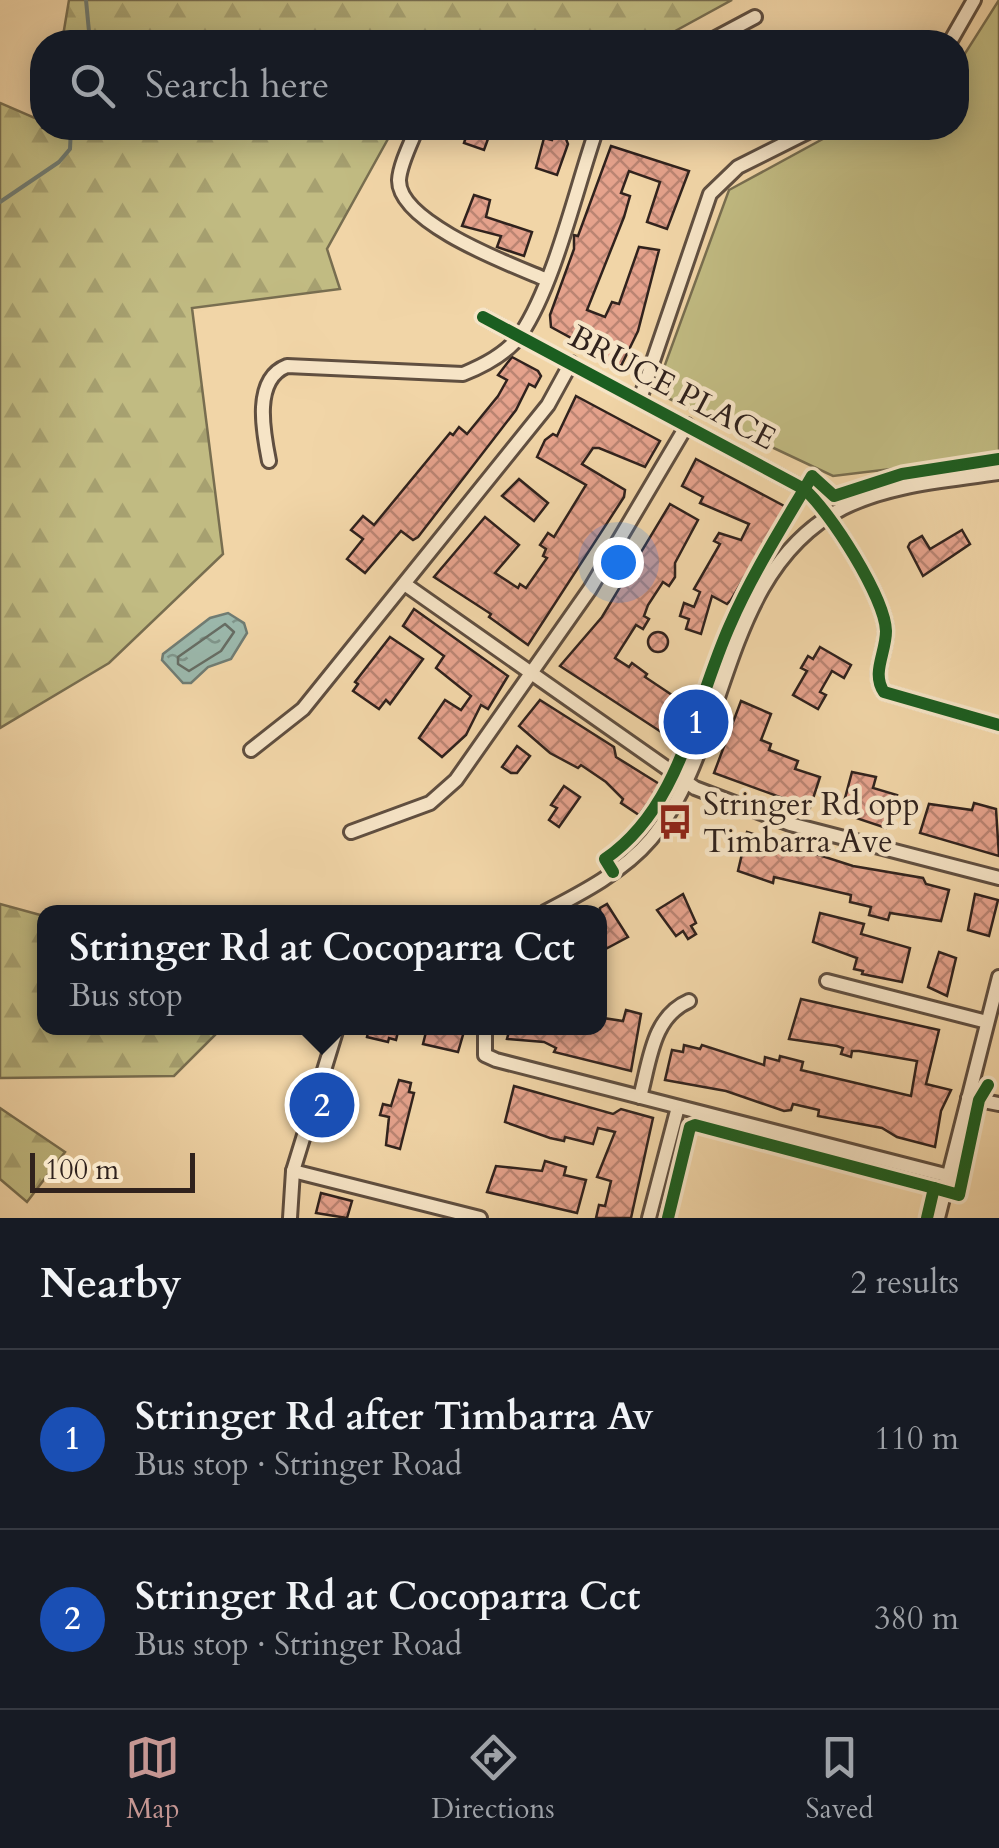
<!DOCTYPE html>
<meta charset="utf-8">
<style>
:root{--surface:#171b24;--page:#20242c;--text:#f1f3f6;--muted:#9ea1a6;--line:#363941;--accent:#c59692}
body{margin:0;font-family:Cardo,serif;background:var(--page);color:var(--text)}
.scale{position:absolute;left:30px;bottom:25px;width:165px;box-sizing:border-box;padding-left:10px;border:5px solid #30221d;border-top:0;font-size:28px;line-height:35px;white-space:nowrap;color:#30221d;-webkit-text-stroke:8px #f6e4c6;paint-order:stroke}
.you{position:absolute;left:618px;top:562px;width:35px;height:35px;margin:-25px;border:8px solid #fff;border-radius:50%;background:#1a73e8;box-shadow:0 0 0 15px #1a73e833}
.badge{display:grid;place-items:center;width:65px;height:65px;border-radius:50%;background:var(--accent);color:#fff;font-size:32px;font-weight:700}
.pin{position:absolute;translate:-50% -50%;border:5px solid #fff;box-shadow:0 2px 10px #0006}
.popup{position:absolute;left:37px;top:905px;width:570px;height:130px;box-sizing:border-box;display:grid;place-content:center;border-radius:20px;background:var(--surface);filter:drop-shadow(0 2px 8px #0005);font-size:32px;white-space:nowrap;color:var(--muted)}
.popup b{font-size:38px;color:var(--text)}
.popup::after{content:'';position:absolute;left:50%;top:100%;margin-left:-20px;border:20px solid transparent;border-top-color:var(--surface)}
.list{margin:0;padding:0;list-style:none}
h2{display:flex;justify-content:space-between;align-items:center;height:130px;margin:0;padding:0 40px;font-size:42px}
h2 small{font-size:32px;font-weight:400;color:var(--muted)}
.list li{display:grid;grid-template-columns:65px 1fr auto;gap:30px;align-items:center;box-sizing:border-box;height:180px;padding:0 40px;border-top:2px solid var(--line)}
.list b{display:block;font-size:38px;white-space:nowrap}
.list p{margin:0;font-size:32px;white-space:nowrap;color:var(--muted)}
.list em{font-size:32px;font-style:normal;color:var(--muted)}
.icon{flex:none;width:55px;height:55px;fill:none;stroke:currentColor;stroke-width:2;stroke-linecap:round;stroke-linejoin:round}
.map{position:relative;flex:none;width:999px;height:1218px;overflow:hidden}
.search{position:absolute;background:var(--surface);box-shadow:0 5px 25px #0003;left:30px;right:30px;top:30px;height:110px;display:flex;align-items:center;gap:25px;box-sizing:border-box;padding:0 35px;border-radius:40px;color:var(--muted);font-size:38px}
.sheet{height:490px;background:var(--surface)}
nav{display:flex;justify-content:space-around;align-items:center;box-sizing:border-box;height:140px;border-top:2px solid var(--line);background:var(--surface);font-size:28px;color:var(--muted)}
nav a{display:grid;justify-items:center;gap:5px}
nav .on{color:var(--accent)}
.map>svg:first-child{display:block}
.forest{fill:url(#forest-firs);stroke:#786e50;stroke-width:2.5}
.park{fill:#c1bb82;stroke:#786e50;stroke-width:2.5}
.water{fill:url(#water-ripples);stroke:#707c73;stroke-width:2.5}
.lines{fill:none;stroke-linecap:round;stroke-linejoin:round}
.shore{stroke:#666d64;stroke-width:2.5}
.stream{stroke:#707c73;stroke-width:4}
.building{fill:url(#building-cross-hatch);stroke:#30221d;stroke-width:2.5}
.minor-casing{stroke:#604f40;stroke-width:18}
.minor{stroke:#f6e4c6;stroke-width:12}
.cycleway-casing{stroke:#f6e4c6;stroke-width:19}
.cycleway{stroke:#1b5e20;stroke-width:12}
.labels{text-anchor:middle;stroke-width:9;stroke-linejoin:round;paint-order:stroke}
.street-label{font-size:32px;fill:#30221d;stroke:#f6e4c6}
.poi-label{font-size:32px;fill:#30221d;stroke:#f6e4c6;text-anchor:start}
</style>
<div class="map">
<svg width="999" height="1218" viewBox="0 0 999 1218">
<defs>
<pattern id="forest-firs" width="22" height="20" patternUnits="userSpaceOnUse" patternTransform="scale(2.5)"><rect width="22" height="20" fill="#c1bb82"/><path d="M5 1l3.5 6h-7zM16 11l3.5 6h-7z" fill="#a6a070"/></pattern>
<pattern id="water-ripples" width="26" height="14" patternUnits="userSpaceOnUse" patternTransform="scale(2.5)"><rect width="26" height="14" fill="#9bb8ac"/><path d="M2 4q2-2 4 0t4 0M15 11q2-2 4 0t4 0" fill="none" stroke="#7f958b"/></pattern>
<pattern id="building-cross-hatch" width="8" height="8" patternUnits="userSpaceOnUse" patternTransform="scale(2.5)"><rect width="8" height="8" fill="#e5a28c"/><path d="M0 0l8 8M0 8l8-8" fill="none" stroke="#ba8472"/></pattern>
</defs>
<rect width="100%" height="100%" fill="#f1d5a7"/>
<filter id="stains"><feTurbulence type="fractalNoise" baseFrequency=".002" numOctaves="4"/><feColorMatrix values="0 0 0 0 .2 0 0 0 0 .09 0 0 0 0 .02 0 0 0 .5 -.17"/></filter>
<radialGradient id="worn" r=".72"><stop offset=".6" stop-color="#630" stop-opacity="0"/><stop offset="1" stop-color="#630" stop-opacity=".3"/></radialGradient>
<g class="forest">
<path d="M69,0h663l-77,42h-159l-52,-5 -4,5h-378z"/>
<path d="M0,103l42,18v7h352l-67,121 13,40 -148,19 31,246 -114,109 -109,65z"/>
<path d="M0,904l44,12 1,112h177l-48,48 -174,2z"/>
<path d="M0,1108l65,44 -38,50 -27,-23z"/>
</g>
<path class="park" d="M999,0v456l-166,20 -178,-84 74,-202 114,-62h113l1,-62z"/>
<path class="water" d="M228,613l16,10 3,10 -16,26 -23,8 -17,16h-8l-21,-23 1,-6 47,-36z"/>
<g class="lines">
<path class="shore" d="M225,624l9,8 -13,19 -32,20 -11,-7v-7z"/>
<g class="stream">
<path d="M86,0l4,42"/>
<path d="M0,202l59,-40 11,-13 1,-21"/>
</g>
</g>
<g class="building">
<path d="M469,128h23l-8,22 -20,-7z"/>
<path d="M554,135l12,4 2,5 -11,31 -21,-7 8,-30 8,2z"/>
<path d="M611,146l78,25 -22,58 -20,-7 13,-40 -31,-11 -8,22 9,3 -6,21 -37,93 18,7 7,-15 7,2 20,-57 20,3 -21,81 -17,35 -20,-8 6,-19 -18,-6 -4,11 -10,-4 -24,-13 -1,-12 24,-66v-14l4,1z"/>
<path d="M474,195l16,5 -4,17 46,15 -8,24 -27,-9 4,-11 -39,-10z"/>
<path d="M512,357l26,14 3,5 -6,11 -6,-3 -13,26 -98,127 -5,3 -12,-9 -36,42 -18,-14 16,-20 -12,-9 12,-14 11,9 76,-92 3,2 6,-8 8,7 31,-38 9,-16 -9,-5z"/>
<path d="M576,396l84,45 -15,26 -46,-19h-6l-11,16 43,26 -1,7 -96,148 -39,-28 2,-3 -57,-37 51,-60 34,28 -24,28 23,15 2,-4 6,4 21,-30 -4,-2 3,-7 -6,-4 8,-12 6,4 32,-52 -49,-28 8,-17 8,-6 4,2z"/>
<path d="M696,459l90,48 -55,93 -4,4 -15,-8 -11,38 -15,-5 3,-10 -9,-3 4,-13 10,4 6,-15 -6,-3 26,-45 -6,-3 5,-8 22,7 8,-16 -49,-21 3,-6 -21,-11z"/>
<path d="M519,479l29,24 -14,18 -32,-25z"/>
<path d="M670,504l28,16 -23,43v14l-6,9 -6,-4 -15,23 -4,11 5,3 -6,10 -7,-4 -21,33 14,9 3,-4 15,11 -2,3 39,26 -3,12 5,3 -11,23 -115,-75 42,-49z"/>
<path d="M962,530l8,14 -47,32 -15,-29 2,-4 12,-7 8,13z"/>
<path d="M414,609l94,67 -20,33 -7,-4 -15,30 -24,22 -23,-19 26,-38 16,10 10,-14 -35,-28 8,-12 -41,-30z"/>
<circle cx="658" cy="642" r="10"/>
<path d="M390,637l33,22 -33,45 -4,-4 -7,9 -26,-18 5,-7 -3,-2z"/>
<path d="M820,647l31,18 -7,13 -12,-7 -12,21 6,3 -8,14 -25,-14 14,-24 -6,-3 7,-12 5,3z"/>
<path d="M540,700l74,47 2,10 45,28 -22,30 -18,-12 2,-4 -17,-17 -25,-17 -3,3 -28,-15 -31,-27z"/>
<path d="M741,701l30,13 -10,26 10,4 -2,6 29,11 -3,8 25,8 -10,31 -96,-35z"/>
<path d="M517,746l13,10 -13,17h-6l-9,-6z"/>
<path d="M852,772l24,5 -3,11 24,7 -11,33 -45,-15z"/>
<path d="M564,786l16,11 -21,30 -10,-7 8,-12 -6,-3z"/>
<path d="M974,803l22,6 3,47 -79,-23 9,-29 43,6z"/>
<path d="M747,832l106,34 70,12 3,6 23,6 -8,31 -51,-8 -2,7 -19,-5 2,-8 -21,-5 1,-7 -77,-18 -1,6 -35,-12z"/>
<path d="M683,894l13,29 -5,3 5,8 -8,5 -5,-8 -7,5 -19,-26z"/>
<path d="M975,894l23,6 -9,36 -21,-6z"/>
<path d="M607,904l21,33 -28,15v-44z"/>
<path d="M820,913l44,11 -3,10 49,14 -8,34 -40,-8 1,-3 -9,-2 3,-11 -44,-16z"/>
<path d="M939,952l17,6 -9,38 -19,-9z"/>
<path d="M801,999l138,31 -13,54 25,6 -10,21 -6,36 -38,-10 -15,-9 -64,-12 1,-6 -26,-6 -2,6 -7,1 -58,-20 -61,-11 7,-30 11,2 1,-7 16,4 2,-4 62,20 1,-8 14,4 1,-5 23,6 -2,8 110,26 6,-35 -58,-10h-7l-1,6 -10,-3 2,-6 -6,-2 -48,-7z"/>
<path d="M626,1010l15,4 -10,57 -77,-19 2,-4 -12,-6 -37,-3 3,-11h90l3,-10 20,3z"/>
<path d="M369,1028h30l-3,12 -7,-2 -1,4 -21,-5z"/>
<path d="M427,1028h38l-7,24 -35,-8z"/>
<path d="M399,1080l12,3 -2,9 5,1 -14,56 -14,-4 3,-28 -9,-2 3,-11 8,2z"/>
<path d="M514,1086l99,28 8,-5 32,9 -22,100h-35l3,-13 6,1 6,-25 -14,-4 18,-45 -17,-4 -5,16 -28,-7 -1,4 -14,-3 -45,-16z"/>
<path d="M545,1161l21,6 -2,8 22,5 -9,33 -90,-21 9,-26 46,5z"/>
<path d="M321,1193l31,8 -5,17 -31,-5z"/>
</g>
<g class="lines">
<defs>
<g id="minor">
<path d="M708,42l47,-25"/>
<path d="M950,42l24,-42"/>
<path d="M417,128c-6,15 -17,36 -18,52 -1,43 113,85 146,99"/>
<path d="M483,317l321,172c26,22 81,109 82,142 0,22 -15,42 -2,61l115,33"/>
<path d="M640,399l70,-205 28,-27 74,-37"/>
<path d="M269,461c-6,-30 -16,-82 18,-95l176,8c20,-8 45,-21 58,-40 34,-51 55,-146 76,-206"/>
<path d="M406,585l289,203 95,36 209,54"/>
<path d="M251,750l52,-41 245,-304 23,-42"/>
<path d="M351,832l79,-29 26,-23 134,-191 97,-164"/>
<path d="M545,912c37,-19 79,-41 106,-73 80,-97 68,-267 192,-331 48,-24 104,-27 156,-35"/>
<path d="M827,981l160,41"/>
<path d="M485,1028v27l11,5 453,116"/>
<path d="M640,1097c10,-36 12,-80 49,-96"/>
<path d="M968,1098l31,6"/>
<path d="M293,1171l187,47"/>
<path d="M290,1218l3,-47 44,-143"/>
<path d="M649,1218l29,-111"/>
<path d="M938,1218l61,-241"/>
</g>
</defs>
<use href="#minor" class="minor-casing"/>
<use href="#minor" class="minor"/>
<defs>
<g id="cycleway">
<path d="M483,317l321,172c26,22 81,109 82,142 0,22 -15,42 -2,61l115,33"/>
<path d="M613,872l-8,-13c77,-53 89,-154 125,-234 22,-51 54,-101 82,-149l22,20 68,-22 97,-15"/>
<path d="M668,1218l22,-91 5,-2 239,63"/>
<path d="M927,1218l7,-30 25,7 20,-95 9,-15"/>
</g>
</defs>
<use href="#cycleway" class="cycleway-casing"/>
<use href="#cycleway" class="cycleway"/>
</g>
<defs>
<symbol id="bus-bare" viewBox="-9 -9 18 18"><path d="M-5-6H5V4H4V6H2V4H-2V6H-4V4H-5ZM-3.5-4V0h7V-4ZM-3.5 1.2v1.5H-2V1.2ZM2 1.2v1.5H3.5V1.2Z" fill="#8f2418" stroke="#f6e4c6" stroke-width="2.5" paint-order="stroke"/></symbol>
</defs>
<g fill-rule="evenodd">
<use href="#bus-bare" x="650" y="797" width="50" height="50"/>
</g>
<g class="labels">
<g class="street-label">
<text transform="translate(673 387) rotate(28)" y="11">BRUCE PLACE</text>
</g>
<g class="poi-label">
<text x="703" y="815">Stringer Rd opp<tspan x="703" dy="37">Timbarra Ave</tspan></text>
</g>
</g>
<rect width="100%" height="100%" filter="url(#stains)"/>
<rect width="100%" height="100%" fill="url(#worn)"/>
</svg>
<div class="scale">100 m</div>
<div class="you"></div>
<div class="pin badge" style="left:696px;top:722px;background:#1a4fb4">1</div>
<div class="pin badge" style="left:322px;top:1105px;background:#1a4fb4">2</div>
<div class="popup"><b>Stringer Rd at Cocoparra Cct</b>Bus stop</div>
<div class="search"><svg class="icon" aria-label="search" viewBox="0 0 24 24"><circle cx="10" cy="10" r="6"/><path d="M15 15l6 6"/></svg>Search here</div>
</div>
<section class="sheet">
<h2>Nearby<small>2 results</small></h2>
<ul class="list">
<li><span class="badge" style="background:#1a4fb4">1</span><div><b>Stringer Rd after Timbarra Av</b><p>Bus stop · Stringer Road</p></div><em>110 m</em></li>
<li><span class="badge" style="background:#1a4fb4">2</span><div><b>Stringer Rd at Cocoparra Cct</b><p>Bus stop · Stringer Road</p></div><em>380 m</em></li>
</ul>
</section>
<nav>
<a class="on"><svg class="icon" aria-label="map" viewBox="0 0 24 24"><path d="M3 6l6-2 6 2 6-2v14l-6 2-6-2-6 2zM9 4v14M15 6v14"/></svg>Map</a>
<a><svg class="icon" aria-label="directions" viewBox="0 0 24 24"><path d="M12 3l9 9-9 9-9-9zM9 14v-3h6M13 9l2 2-2 2"/></svg>Directions</a>
<a><svg class="icon" aria-label="saved" viewBox="0 0 24 24"><path d="M7 4h10v16l-5-4-5 4z"/></svg>Saved</a>
</nav>
